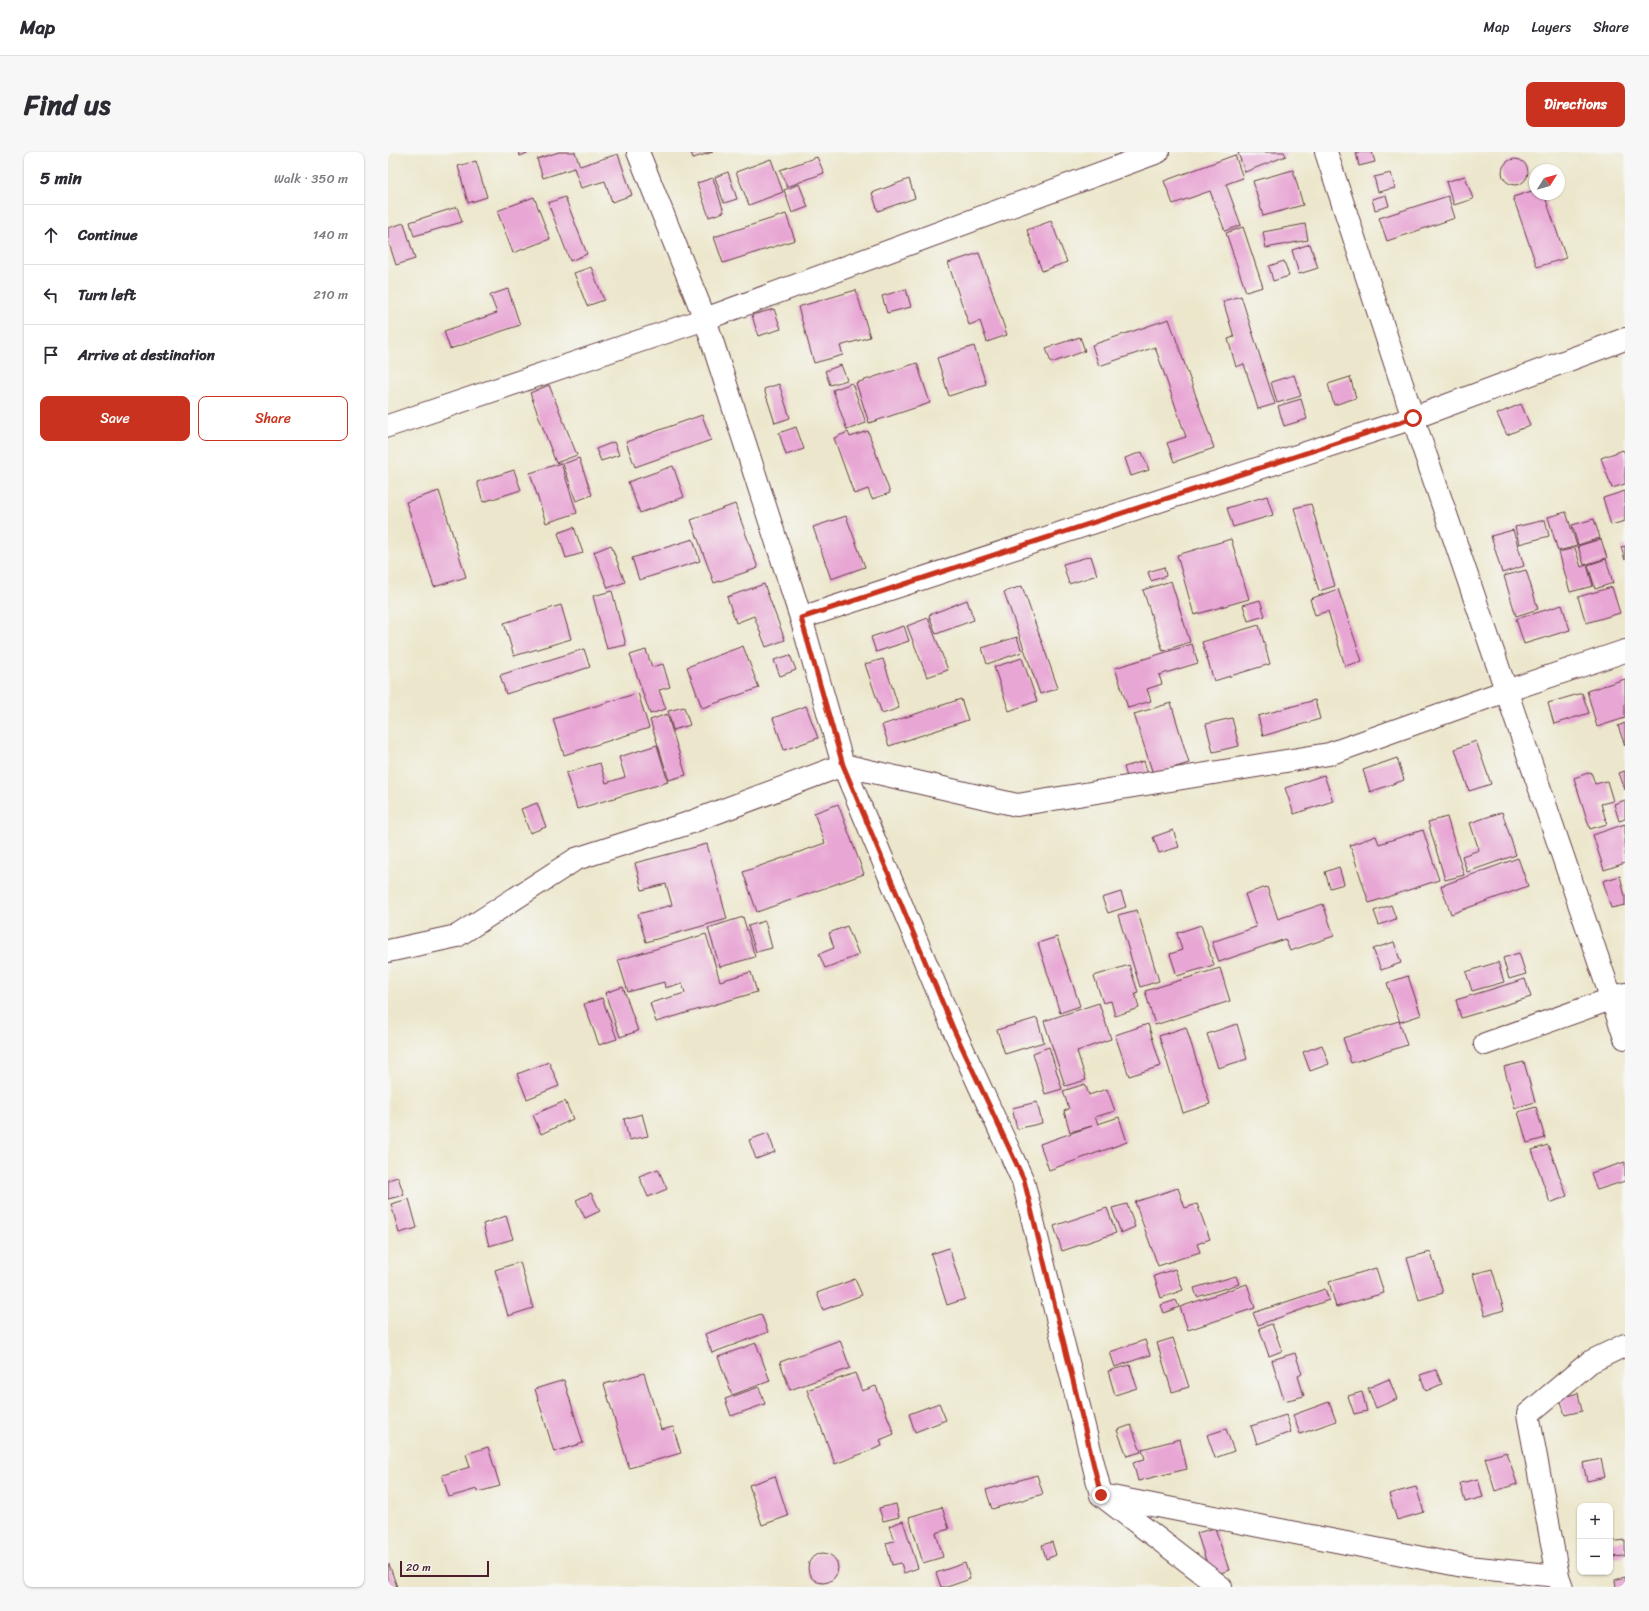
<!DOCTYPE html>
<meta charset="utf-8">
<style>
:root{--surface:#fff;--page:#f7f7f7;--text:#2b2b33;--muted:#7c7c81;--line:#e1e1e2;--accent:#c8321e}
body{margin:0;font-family:Sriracha,sans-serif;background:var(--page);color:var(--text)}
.controls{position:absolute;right:12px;bottom:12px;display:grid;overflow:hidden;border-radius:8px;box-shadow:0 1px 3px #0004}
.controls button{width:36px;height:36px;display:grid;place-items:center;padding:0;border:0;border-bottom:1px solid var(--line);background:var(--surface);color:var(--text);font:20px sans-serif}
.compass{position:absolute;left:1141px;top:12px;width:36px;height:36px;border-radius:50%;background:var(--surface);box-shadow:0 1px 3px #0004;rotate:53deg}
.scale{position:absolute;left:12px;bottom:10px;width:89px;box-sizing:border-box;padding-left:4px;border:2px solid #4a1f2b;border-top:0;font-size:11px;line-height:14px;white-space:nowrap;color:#4a1f2b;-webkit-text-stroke:3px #f6f6f2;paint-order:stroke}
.stop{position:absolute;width:12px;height:12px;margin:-9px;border:3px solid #c8321e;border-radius:50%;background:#fff}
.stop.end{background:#c8321e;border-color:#fff;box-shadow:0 1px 4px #0008}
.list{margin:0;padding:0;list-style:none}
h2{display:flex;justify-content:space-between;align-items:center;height:52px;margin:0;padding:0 16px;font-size:17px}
h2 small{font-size:13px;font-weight:400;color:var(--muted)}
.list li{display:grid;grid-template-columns:26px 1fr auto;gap:12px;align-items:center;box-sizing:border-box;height:60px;padding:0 16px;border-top:1px solid var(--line)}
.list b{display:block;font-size:15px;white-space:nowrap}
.list em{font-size:13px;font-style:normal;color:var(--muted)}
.actions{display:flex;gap:8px;padding:12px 16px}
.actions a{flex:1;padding:9px 0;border:1px solid var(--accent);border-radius:8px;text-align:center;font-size:14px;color:var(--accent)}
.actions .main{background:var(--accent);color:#fff}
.icon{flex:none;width:22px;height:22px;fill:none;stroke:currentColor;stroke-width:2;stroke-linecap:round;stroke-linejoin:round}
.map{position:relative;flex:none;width:1237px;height:1435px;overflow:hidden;border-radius:8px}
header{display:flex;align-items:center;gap:24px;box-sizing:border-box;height:56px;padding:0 20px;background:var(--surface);border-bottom:1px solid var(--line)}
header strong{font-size:19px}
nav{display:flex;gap:22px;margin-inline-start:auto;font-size:14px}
.intro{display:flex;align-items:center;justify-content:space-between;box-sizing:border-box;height:96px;padding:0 24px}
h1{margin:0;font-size:28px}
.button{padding:10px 18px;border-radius:8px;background:var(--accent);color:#fff;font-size:14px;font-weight:700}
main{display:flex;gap:24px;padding:0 24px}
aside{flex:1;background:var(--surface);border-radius:8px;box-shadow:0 1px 3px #0004}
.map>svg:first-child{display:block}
.building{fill:#e8a6d4}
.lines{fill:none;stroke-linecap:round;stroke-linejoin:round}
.minor-casing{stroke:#623d43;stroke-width:24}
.minor{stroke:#fff;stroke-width:22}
.route{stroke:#c8321e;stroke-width:5}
</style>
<header>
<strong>Map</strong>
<nav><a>Map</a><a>Layers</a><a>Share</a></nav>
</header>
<div class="intro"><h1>Find us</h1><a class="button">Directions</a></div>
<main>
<aside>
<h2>5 min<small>Walk · 350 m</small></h2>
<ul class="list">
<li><svg class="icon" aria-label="ahead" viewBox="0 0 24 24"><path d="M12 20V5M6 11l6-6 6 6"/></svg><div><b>Continue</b></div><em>140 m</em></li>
<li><svg class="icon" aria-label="left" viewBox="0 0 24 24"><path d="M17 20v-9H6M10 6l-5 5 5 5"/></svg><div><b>Turn left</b></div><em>210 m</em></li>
<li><svg class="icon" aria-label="arrive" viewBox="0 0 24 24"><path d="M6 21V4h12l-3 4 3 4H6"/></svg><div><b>Arrive at destination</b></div></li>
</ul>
<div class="actions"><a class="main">Save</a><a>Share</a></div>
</aside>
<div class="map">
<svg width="1237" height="1435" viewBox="0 0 1237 1435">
<rect width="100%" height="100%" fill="#f6f6f2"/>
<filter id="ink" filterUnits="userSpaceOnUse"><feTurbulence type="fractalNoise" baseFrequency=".025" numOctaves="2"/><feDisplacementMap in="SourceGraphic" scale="8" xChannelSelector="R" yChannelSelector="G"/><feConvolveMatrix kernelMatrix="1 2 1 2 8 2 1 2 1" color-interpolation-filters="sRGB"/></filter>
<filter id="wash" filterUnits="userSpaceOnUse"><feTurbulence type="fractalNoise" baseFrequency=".012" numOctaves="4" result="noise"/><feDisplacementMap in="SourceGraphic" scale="16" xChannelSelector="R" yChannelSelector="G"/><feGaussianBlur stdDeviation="0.9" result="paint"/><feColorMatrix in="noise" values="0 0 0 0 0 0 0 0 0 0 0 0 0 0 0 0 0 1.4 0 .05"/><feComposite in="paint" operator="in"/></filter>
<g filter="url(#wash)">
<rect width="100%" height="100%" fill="#ece7cc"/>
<g id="blocks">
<g class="building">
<path d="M130,0h12l-10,4z"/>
<path d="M171,0h16l5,14 38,-12 14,41 -20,7 -7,-21 -24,7 -7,-20 -31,10 -6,-19z"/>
<path d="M303,0h22l-20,6z"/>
<path d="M853,0h43l2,4 -41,16 -7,-19z"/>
<path d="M968,0h16l3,10 -16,4z"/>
<path d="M847,3l8,23 -17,6 15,41 -16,6 -15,-40 -37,13 -9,-23z"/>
<path d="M429,5l7,16 -37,14 -7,-17z"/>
<circle cx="1127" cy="20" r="13"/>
<path d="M383,7l12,33 -34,13 -13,-33z"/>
<path d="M88,9l11,36 -19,6 -10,-37z"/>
<path d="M905,18l10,35 -40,11 -10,-35z"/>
<path d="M340,20l9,27 -13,4 -9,-26z"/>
<path d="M1003,21l4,15 -17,4 -4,-15z"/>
<path d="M1077,24l8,23 -19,6 -8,-23z"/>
<path d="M325,26l11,34 -15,5 -12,-34z"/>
<path d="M521,27l6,19 -37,13 -6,-18z"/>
<path d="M411,32l9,23 -16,6 -8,-23z"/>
<path d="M1147,38v4h9l22,64 -29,9 -24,-70z"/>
<path d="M998,43l3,11 -14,4 -3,-11z"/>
<path d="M1060,44l7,22 -68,23 -8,-23z"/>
<path d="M146,45l16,42 -37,14 -16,-42z"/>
<path d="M177,45l22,57 -17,7 -22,-58z"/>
<path d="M69,55l5,15 -48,14 -4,-14z"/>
<path d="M398,62l9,26 -72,23 -9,-26z"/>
<path d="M663,69l16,41 -25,9 -15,-41z"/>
<path d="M16,71l11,36 -19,6 -8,-25v-12z"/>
<path d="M917,72l3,16 -42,8 -3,-16z"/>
<path d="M855,75l20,60 -17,5 -20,-59z"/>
<path d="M922,92l8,24 -19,6 -7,-24z"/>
<path d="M591,101l28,82 -20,7 -7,-21 -11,4 -21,-62z"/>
<path d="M896,109l5,15 -16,5 -4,-15z"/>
<path d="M203,115l13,33 -17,6 -13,-33z"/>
<path d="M120,137l12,36 -70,24 -6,-18 53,-18 -7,-18z"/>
<path d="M518,137l5,18 -24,6 -5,-17z"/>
<path d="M468,138l14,47 -30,9 3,9 -29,8 -16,-56z"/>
<path d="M853,144l34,108 -17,5 -14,-45 -8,3 -8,-28 6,-2 -11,-36z"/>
<path d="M386,157l7,20 -23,7 -6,-21z"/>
<path d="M781,167l45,129 -40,14 -7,-19 19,-6 -31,-90 -56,19 -7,-21z"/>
<path d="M692,185l5,14 -34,12 -5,-15z"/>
<path d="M586,194l12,38 -37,12 -12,-38z"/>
<path d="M529,211l13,40 -61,20 -13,-40z"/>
<path d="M453,213l6,15 -17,5 -5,-14z"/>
<path d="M906,223l7,21 -24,7 -6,-21z"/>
<path d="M962,225l6,21 -22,7 -6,-21z"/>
<path d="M464,231l14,40 -19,7 -14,-40z"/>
<path d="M391,232l11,34 -15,5 -11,-34z"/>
<path d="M161,233l28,70 -21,8 -26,-70z"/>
<path d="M913,247l6,20 -23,7 -6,-20z"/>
<path d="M1133,252l9,21 -23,10 -10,-21z"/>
<path d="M314,263l9,25 -76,27 -9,-25z"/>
<path d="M408,275l8,22 -18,6 -7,-22z"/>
<path d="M480,279l22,62 -18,6 -4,-10 -14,5 -20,-56 14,-6 2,5z"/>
<path d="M226,290l5,13 -18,6 -5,-12z"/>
<path d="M1235,298l2,4v30l-13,4 -11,-30z"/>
<path d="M754,300l7,18 -18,6 -6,-18z"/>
<path d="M191,306l13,37 -16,6 -13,-37z"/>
<path d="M173,311l16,50 -31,10 -16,-50z"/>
<path d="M285,314l11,31 -44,16 -12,-31z"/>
<path d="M126,318l7,20 -38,12 -6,-20z"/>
<path d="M51,339l27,86 -32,10 -28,-85z"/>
<path d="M1237,339v30l-14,4 -8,-27z"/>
<path d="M879,344l6,19 -40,12 -6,-19z"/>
<path d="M347,352l23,64 -44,15 -23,-63z"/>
<path d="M923,352l24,82 -16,5 -25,-83z"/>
<path d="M1178,360l11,34 -19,5 -10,-34z"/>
<path d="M458,364l19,51 -34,12 -18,-52z"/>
<path d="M1206,367l6,19 -22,7 -6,-20z"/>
<path d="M1157,368l4,16 -30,8 -4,-17z"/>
<path d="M186,375l9,26 -17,5 -8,-25z"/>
<path d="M1125,378l11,36 -22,7 -11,-37z"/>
<path d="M305,387l7,22 -61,19 -7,-22z"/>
<path d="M843,387l18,60 -55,16 -17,-60z"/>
<path d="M1213,387l6,19 -23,7 -6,-19z"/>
<path d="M223,393l14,37 -17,6 -14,-36z"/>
<path d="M1237,394v14l-4,-13z"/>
<path d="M1187,396l6,19 6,-2 6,21 -23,6 -11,-40z"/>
<path d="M703,404l6,19 -28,9 -6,-20z"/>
<path d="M1218,407l7,24 -18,6 -7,-24z"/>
<path d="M776,415l2,9 -15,5 -3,-9z"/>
<path d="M1138,418l12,39 -22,7 -12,-40z"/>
<path d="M783,429l19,61 -27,9 -20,-61z"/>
<path d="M376,432l21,56 -19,7 -12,-31 -18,7 -9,-26z"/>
<path d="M634,434l36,102 -18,6 -36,-102z"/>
<path d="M1224,435l8,26 -34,10 -8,-26z"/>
<path d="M950,437l24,72 -17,5 -17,-55 -13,4 -5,-16z"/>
<path d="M224,439l14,54 -19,4 -14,-53z"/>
<path d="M579,448l7,20 -38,14 -7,-19z"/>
<path d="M872,448l5,16 -17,5 -5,-16z"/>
<path d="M173,453l10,34 -57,17 -10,-33z"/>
<path d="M1174,453l8,25 -46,14 -8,-25z"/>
<path d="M540,466l20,52 -21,7 -20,-51z"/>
<path d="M871,473l11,39 -56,17 -12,-39z"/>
<path d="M516,474l5,15 -33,11 -5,-15z"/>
<path d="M629,485l5,15 -35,12 -5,-16z"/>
<path d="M804,492l6,19 -39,12 3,9 -15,5 4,12 -23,7 -13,-40z"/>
<path d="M355,494l16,42 -57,20 -15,-41z"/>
<path d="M196,497l6,18 -84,27 -6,-19z"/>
<path d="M258,498l6,17 11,-3 7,23 -11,3 7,19 -16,5 -20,-59z"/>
<path d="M402,503l6,15 -16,6 -6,-16z"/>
<path d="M634,506l15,43 -28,10 -15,-44z"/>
<path d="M495,507l16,49 -17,6 -17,-50z"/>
<path d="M1237,527v39l-28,9 -10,-36z"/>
<path d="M250,541l11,35 -85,27 -11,-36z"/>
<path d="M1194,541l7,20 -35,11 -6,-21z"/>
<path d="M573,547l7,21 -79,26 -7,-21z"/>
<path d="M927,548l5,19 -57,17 -5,-20z"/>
<path d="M783,551l18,60 -36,11 -19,-60z"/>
<path d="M418,554l12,32 -34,12 -11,-32z"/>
<path d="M296,555l6,18 -17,5 -5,-19z"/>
<path d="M279,562l19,61 -17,5 -19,-60z"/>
<path d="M844,566l7,28 -26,6 -7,-28z"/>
<path d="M1237,571v23l-7,-20z"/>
<path d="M1088,589l15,43 -22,7 -14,-42z"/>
<path d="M269,593l11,37 -91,27 -11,-36 34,-10 6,20 19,-6 -6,-20z"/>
<path d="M1009,606l7,22 -34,12 -7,-22z"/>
<path d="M756,609l6,20 -20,6 -6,-20z"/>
<path d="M1237,619v19l-6,-17z"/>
<path d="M1203,620l4,12 12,-3 6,20 -12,3 6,20 -17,5 -16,-51z"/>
<path d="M936,623l9,26 -39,13 -9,-26z"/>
<path d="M1237,648v19l-6,2 -5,-17z"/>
<path d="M149,651l9,24 -16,6 -9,-24z"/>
<path d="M450,652l26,70 -107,38 -14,-40 82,-29 -11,-30z"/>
<path d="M1114,660l14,43 -49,17 -5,-16 17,-6 -9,-27z"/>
<path d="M1059,665l17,58 -19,5 -17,-58z"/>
<path d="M1237,672v39l-21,7 -11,-35z"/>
<path d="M785,678l6,17 -20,6 -6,-16z"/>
<path d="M1035,678l16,50 -70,23 -19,-58 26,-9 3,8z"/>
<path d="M319,692l20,75 -81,23 -8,-28 34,-9 -6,-21 -24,6 -7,-27z"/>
<path d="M1130,706l10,28 -77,28 -10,-28z"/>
<path d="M951,715l5,17 -14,4 -5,-16z"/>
<path d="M1232,724l5,20v9l-14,3 -8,-27z"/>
<path d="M879,735l11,32 45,-15 11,32 -44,15 -5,-12 -66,23 -7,-20 44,-15 -11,-33z"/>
<path d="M733,740l5,15 -18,6 -6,-15z"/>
<path d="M1003,753l5,14 -17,6 -5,-14z"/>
<path d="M749,758l22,71 -19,6 -22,-72z"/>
<path d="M355,765l12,40 -35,10 -12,-39z"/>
<path d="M377,769l7,27 -16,4 -8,-26z"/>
<path d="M813,773l13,40 -37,11 -7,-22 12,-4 -5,-17z"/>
<path d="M459,774l12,29 -34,13 -6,-14 15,-6 -5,-15z"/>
<path d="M318,782l14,47 31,-9 6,20 -101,30 -6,-19 35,-10 -3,-10 -17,5 -1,-6 -36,10 -10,-32z"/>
<path d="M669,785l23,69 -20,7 -22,-70z"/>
<path d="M1006,790l7,21 -20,7 -8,-21z"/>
<path d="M1131,801l7,21 -17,5 -6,-21z"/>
<path d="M1110,810l6,20 -32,9 -6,-19z"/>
<path d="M741,813l9,27 -3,1 4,15 -24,8 -4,-15 -8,2 -9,-27z"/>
<path d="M832,816l10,33 -75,24 -10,-34z"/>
<path d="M1020,824l13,39 -21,7 -13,-39z"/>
<path d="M1137,827l6,18 -70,21 -5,-18z"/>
<path d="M235,835l15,44 -18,6 -15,-44z"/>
<path d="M214,846l15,41 -18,6 -15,-41z"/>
<path d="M711,851l12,36 -34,12 9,29 -21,6 -21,-65z"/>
<path d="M649,866l7,24 -39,12 -8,-24z"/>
<path d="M1011,869l8,24 -56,18 -8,-25z"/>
<path d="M760,872l13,42 -32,10 -14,-41z"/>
<path d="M849,872l10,35 -29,9 -11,-34z"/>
<path d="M798,875l24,77 -27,9 -24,-77z"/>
<path d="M934,893l7,19 -19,7 -7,-19z"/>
<path d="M661,895l13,42 -17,5 -12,-41z"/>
<path d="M161,910l10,24 -32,13 -10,-25z"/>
<path d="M1136,910l11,40 -20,6 -11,-41z"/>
<path d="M697,932l4,11 18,-6 8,22 -20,6 3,7 21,-7 8,25 -78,28 -9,-26 52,-18 -22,6 -6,-21 5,-2 -6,-18z"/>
<path d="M177,949l8,18 -32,15 -8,-19z"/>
<path d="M649,950l5,21 -25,6 -5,-21z"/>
<path d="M1148,955l9,31 -18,5 -9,-31z"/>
<path d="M254,962l6,22 -19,4 -5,-21z"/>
<path d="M380,981l7,19 -19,7 -7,-19z"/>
<path d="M1160,993l19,51 -17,7 -18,-53z"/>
<path d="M1237,1010v19l-28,9 -6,-17z"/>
<path d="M270,1017l9,20 -19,8 -9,-21z"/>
<path d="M10,1025l6,18 -16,4v-19z"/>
<path d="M790,1036l7,20 12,-4 13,35 -13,5 3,8 -42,14 -23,-64z"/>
<path d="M203,1041l9,18 -15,7 -9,-18z"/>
<path d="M21,1047l8,29 -18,5 -8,-29z"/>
<path d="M739,1052l8,23 -14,6 -9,-25z"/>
<path d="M719,1056l9,25 -54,18 -8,-25z"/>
<path d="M118,1064l7,23 -24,7 -6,-22z"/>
<path d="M561,1096l16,51 -18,6 -16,-51z"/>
<path d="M1043,1100l12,41 -24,7 -12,-42z"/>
<path d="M132,1110l13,46 -25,8 -13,-46z"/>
<path d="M988,1116l8,25 -48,14 -7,-25z"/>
<path d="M787,1117l8,21 -22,8 -7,-22z"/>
<path d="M1104,1117l12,41 -19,6 -12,-42z"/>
<path d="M848,1124l3,8 -42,13 -3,-9z"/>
<path d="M467,1127l7,16 -39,15 -6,-17z"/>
<path d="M859,1132l8,24 -67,22 -8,-23z"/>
<path d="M937,1137l4,11 -71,25 -5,-12z"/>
<path d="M788,1148l3,7 -15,6 -3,-8z"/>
<path d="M373,1162l7,18 -56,21 -7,-19z"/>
<path d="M884,1172l10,27 -13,5 -10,-28z"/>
<path d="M785,1186l16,49 -17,5 -15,-49z"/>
<path d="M452,1188l10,28 -60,22 -10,-28z"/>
<path d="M757,1188l5,15 -35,12 -5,-15z"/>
<path d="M368,1191l14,38 -38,14 -14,-38z"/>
<path d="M907,1201l7,21 -4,2 6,20 -20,5 -12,-41z"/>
<path d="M742,1213l7,23 -22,7 -7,-24z"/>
<path d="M1048,1218l6,14 -16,7 -6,-16z"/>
<path d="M256,1221l17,57 12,-3 8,26 -52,15 -25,-84z"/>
<path d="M467,1221l7,18 14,-5 18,48 -14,6 2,6 -47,18 -28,-74z"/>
<path d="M1001,1227l8,20 -21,9 -8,-20z"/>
<path d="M176,1228l19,63 -29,9 -19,-63z"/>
<path d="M371,1235l6,17 -34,12 -6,-17z"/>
<path d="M974,1240l5,19 -13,3 -6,-18z"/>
<path d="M1190,1241l4,18 -17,4 -5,-17z"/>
<path d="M941,1250l7,19 -36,13 -7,-19z"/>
<path d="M551,1251l7,17 -31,12 -6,-18z"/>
<path d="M898,1263l5,17 -34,12 -6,-18z"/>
<path d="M743,1273l10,27 -14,4 -10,-26z"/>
<path d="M838,1277l8,22 -19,7 -8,-23z"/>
<path d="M792,1287l7,30 -49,12 -5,-19 12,-3 -3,-10z"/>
<path d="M100,1295l12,39 -22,6 -1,-3 -28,8 -7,-22 28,-8 -4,-13z"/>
<path d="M1119,1300l10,32 -22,7 -10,-33z"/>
<path d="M1213,1307l4,18 -18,4 -4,-18z"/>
<path d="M649,1323l6,19 -51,15 -6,-19z"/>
<path d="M387,1324l13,40 -26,9 -13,-40z"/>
<path d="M1090,1327l5,18 -18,5 -5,-19z"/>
<path d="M1028,1335l8,25 -27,8 -8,-26z"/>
<path d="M508,1352l3,13 -16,4 -4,-13z"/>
<path d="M554,1355l7,22 -13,4 7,24 -20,6 -14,-46z"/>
<path d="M515,1369l15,47 -14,5 -3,-10 -9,2 -6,-22 8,-2 -5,-15z"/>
<path d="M827,1376l14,42 -18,6 -14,-43z"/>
<path d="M1237,1388v16l-14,1 -1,-15z"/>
<path d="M664,1390l4,13 -10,4 -4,-14z"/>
<circle cx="435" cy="1416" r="15"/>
<path d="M577,1411l5,16 -23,8h-6l-5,-14z"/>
<path d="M0,1412h1l8,23h-9z"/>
<path d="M1237,1425v10h-9l-1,-7z"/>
</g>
</g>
</g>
<g filter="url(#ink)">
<use href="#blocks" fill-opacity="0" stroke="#623d43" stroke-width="1"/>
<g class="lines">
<defs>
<g id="minor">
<path d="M250,0l67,167 96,299 42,147 110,263 70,153 78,314 120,92"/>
<path d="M938,0l87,266 212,620"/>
<path d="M0,274l317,-107 453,-167"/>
<path d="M413,466l612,-200 212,-79"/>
<path d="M0,799l69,-15 119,-77 110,-35 157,-59 174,40 312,-51 177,-63 119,-40"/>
<path d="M1097,892l140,-50"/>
<path d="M719,1344l361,71 90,9 4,11"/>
<path d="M1170,1424l-30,-162 62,-52 35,-17"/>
</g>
</defs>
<use href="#minor" class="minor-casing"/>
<use href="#minor" class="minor"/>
</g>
</g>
<g class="lines" filter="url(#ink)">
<path class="route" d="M713,1343l-77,-315 -71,-152 -110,-263 -42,-147 612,-200"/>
</g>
</svg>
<div class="controls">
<button>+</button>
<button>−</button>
</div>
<svg class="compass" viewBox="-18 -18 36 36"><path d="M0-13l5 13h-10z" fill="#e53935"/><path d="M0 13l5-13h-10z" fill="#7c7c81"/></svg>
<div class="scale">20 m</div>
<div class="stop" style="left:1025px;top:266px"></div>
<div class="stop end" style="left:713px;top:1343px"></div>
</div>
</main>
